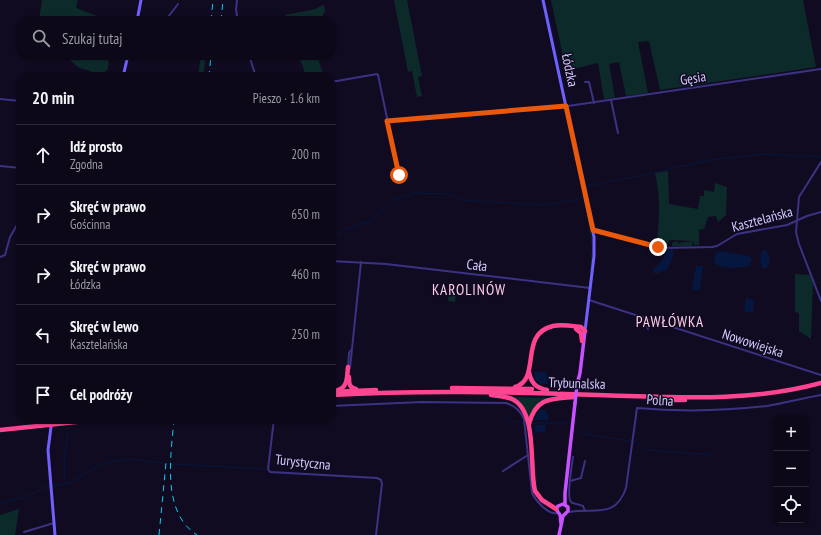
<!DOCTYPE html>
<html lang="pl">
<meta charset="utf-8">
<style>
:root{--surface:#0c0818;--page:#1a1625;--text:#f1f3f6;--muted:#9a9aa2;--line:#2c2937}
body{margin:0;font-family:"PT Sans Narrow",sans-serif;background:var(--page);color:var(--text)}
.controls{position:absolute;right:12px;bottom:12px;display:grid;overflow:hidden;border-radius:8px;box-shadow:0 1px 3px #0004}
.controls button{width:36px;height:36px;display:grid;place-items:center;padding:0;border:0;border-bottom:1px solid var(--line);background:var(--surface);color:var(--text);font:20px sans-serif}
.stop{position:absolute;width:12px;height:12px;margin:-9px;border:3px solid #ea580c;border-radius:50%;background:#fff}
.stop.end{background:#ea580c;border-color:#fff;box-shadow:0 1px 4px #0008}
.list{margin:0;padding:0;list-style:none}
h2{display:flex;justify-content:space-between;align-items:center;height:52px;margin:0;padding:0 16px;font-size:17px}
h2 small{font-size:13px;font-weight:400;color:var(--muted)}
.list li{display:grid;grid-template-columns:26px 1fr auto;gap:12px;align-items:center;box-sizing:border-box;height:60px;padding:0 16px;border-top:1px solid var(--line)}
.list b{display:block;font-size:15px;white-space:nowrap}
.list p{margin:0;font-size:13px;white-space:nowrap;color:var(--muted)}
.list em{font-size:13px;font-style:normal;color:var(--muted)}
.icon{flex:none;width:22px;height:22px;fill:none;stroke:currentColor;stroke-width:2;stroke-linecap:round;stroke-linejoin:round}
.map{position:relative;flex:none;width:821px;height:535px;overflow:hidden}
.search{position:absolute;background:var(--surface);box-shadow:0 1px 3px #0004;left:16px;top:16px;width:320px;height:44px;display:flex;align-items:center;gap:10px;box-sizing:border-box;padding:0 14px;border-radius:16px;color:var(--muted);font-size:15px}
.panel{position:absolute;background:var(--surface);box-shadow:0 1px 3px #0004;left:16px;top:72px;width:320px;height:352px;border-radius:16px}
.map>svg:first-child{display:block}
.green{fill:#0d2a2b}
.water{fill:#05163f}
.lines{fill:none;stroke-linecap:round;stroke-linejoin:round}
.stream{stroke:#05163f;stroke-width:1}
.street{stroke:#3b3283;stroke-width:2}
.secondary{stroke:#7061ff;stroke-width:3}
.primary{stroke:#ca51ff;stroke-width:3.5}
.highway{stroke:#ff4592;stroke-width:4.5}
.rail{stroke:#00ccf5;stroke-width:1;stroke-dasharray:6 5;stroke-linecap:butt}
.primary-bridge{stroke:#ca51ff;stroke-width:3.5}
.route{stroke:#ea580c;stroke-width:5}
.labels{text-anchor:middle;stroke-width:3;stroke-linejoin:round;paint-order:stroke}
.street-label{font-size:14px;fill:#d4caff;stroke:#100b20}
.neighbourhood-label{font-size:15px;letter-spacing:1px;fill:#ffcce9;stroke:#100b20}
</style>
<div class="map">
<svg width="821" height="535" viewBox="0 0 821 535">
<rect width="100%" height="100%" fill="#100b20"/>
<g class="green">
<path d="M42,0h36l-2,8 34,13h-71z"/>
<path d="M394,0h13l15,76 -4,1 4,19 -5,1 -5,-26 -4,1z"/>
<path d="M551,0h252l13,67 -156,23 -11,-49 -11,1 10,51 -22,3 -7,-34 -10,2 6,34 -11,1 -6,-36 -32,8z"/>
<path d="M324,5c3,7 -2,12 -7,16h-30l-2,-6 31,-6 4,-3z"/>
<path d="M64,55h45l-1,14 -7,6 -23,-8z"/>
<path d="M201,55h5l-3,22h-5z"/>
<path d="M297,55h20l7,22h-19l-2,-11z"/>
<path d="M668,171l1,33 29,5 2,-13h4v-6l10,2 1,-9 12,4 -1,28 -8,7 -2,-6 -8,1 -4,12 -5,1v15h-5v-4l-25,-1 -1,5h-11c2,-25 4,-46 -2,-72z"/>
<path d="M584,199h1c5,25 11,50 5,75l2,-25 -1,-13z"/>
<path d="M676,241l3,2 14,-2 -1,5h-20v-3z"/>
<path d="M795,274l15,1 3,9 -2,55 -12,-8v-18l-4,-1z"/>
<path d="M449,292l7,1 -1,9 -7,-1z"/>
<path d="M511,397l36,1 -18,21c-3,-11 -9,-16 -18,-22z"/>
<path d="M19,509l-4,26h-15v-20z"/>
</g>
<g class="water">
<path d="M669,249h3l2,5 -7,17h-4l-4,2h-6v-3l7,-7z"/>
<path d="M763,250l4,1 3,8 -1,7 -5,3 -2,-1c-2,-5 -3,-14 1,-18z"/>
<path d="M720,251l29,5 3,3 -2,7c-10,2 -44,6 -34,-13z"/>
<path d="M696,266h7l-3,24h-8v-2z"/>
<path d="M746,298l5,1 3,2 -1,11 -5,1 -4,-2z"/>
<path d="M534,372h12l2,12h-8l-5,-5z"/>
<path d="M540,410h6v3h2v7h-14z"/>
<path d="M534,425h12l-1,7 -10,1z"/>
</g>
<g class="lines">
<g class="stream">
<path d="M548,14l4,15"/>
<path d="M552,31l8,37"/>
<path d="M561,71l4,17"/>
<path d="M570,96l1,2 1,6"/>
<path d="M570,113v-3l2,-3"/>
<path d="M570,114l16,72"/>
<path d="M589,202l-3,-16 68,-13 55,-13 54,-6 58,3"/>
<path d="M590,205l5,23"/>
<path d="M331,236l24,-10 15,-4 24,-22 21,-7 35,1 11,6 85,5 38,-7"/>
<path d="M503,416l9,5 11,2"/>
<path d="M532,423h36"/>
<path d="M579,426l6,8 4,1 41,6"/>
<path d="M68,428v1"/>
<path d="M634,440l13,10 66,5"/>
<path d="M172,464l93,5"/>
<path d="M64,484l1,-34 3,-18"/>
<path d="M0,503l26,-6 20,-10 24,-4 31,-19 27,-5 35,4"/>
</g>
<g class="street">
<path d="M237,0l-1,10 2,11"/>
<path d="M165,21l13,-17"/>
<path d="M249,55l7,22"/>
<path d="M331,82l46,-8 1,1 21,100"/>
<path d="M585,82h4l5,21"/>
<path d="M0,99l21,2"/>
<path d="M611,100l7,33"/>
<path d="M387,121l181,-15 253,-37"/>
<path d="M821,162l-22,35 -3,35 3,12 22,57"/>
<path d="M0,166l21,2"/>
<path d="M593,230l68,18 51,-1 5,-1 20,-12 50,-9 20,-9 14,-4"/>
<path d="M0,257l5,-2 5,-18 11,-19"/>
<path d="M331,261l55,3 204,24"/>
<path d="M589,300l232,75"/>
<path d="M646,319l2,10"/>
<path d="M348,367l1,-14 2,-3"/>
<path d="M350,368l11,-106"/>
<path d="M331,406l91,-4 84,1c9,3 14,7 18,16l8,74c4,8 16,22 25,20"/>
<path d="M178,419l5,2 18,-2"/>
<path d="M274,419l-6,50 2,3 107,6 4,2 1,4 -6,51"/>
<path d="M573,457c-1,8 -7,40 -2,45 2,2 8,2 12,4l2,5"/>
<path d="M503,471l25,-16"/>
<path d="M570,481l11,-3 4,-17"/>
<path d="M569,512c25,-5 46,8 57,-24l11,-80c44,4 86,3 130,-2 18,-3 36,-8 54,-11"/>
<path d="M24,532l30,-9"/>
</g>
<g class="secondary">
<path d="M543,0l51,237v19l-9,75"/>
<path d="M137,21l4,-21"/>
<path d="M123,77l5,-22"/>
<path d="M51,427l-3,23 7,85"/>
</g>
<g class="primary">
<path d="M577,385l3,-12 5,-42"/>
<path d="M565,504v-11l10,-90"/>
<path d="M559,535l4,-19 5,-5v-4l-5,-3 -5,2c-3,5 0,5 2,9 1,2 0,6 1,8"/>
</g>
<g class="highway">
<path d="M576,329l5,4 1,8"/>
<path d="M529,372c2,11 7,16 18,18"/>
<path d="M349,377c0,6 0,11 7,12"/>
<path d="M515,387c27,-8 3,-53 38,-61 9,-2 19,0 28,1l4,4"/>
<path d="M452,388l80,1"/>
<path d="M338,390c10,-3 9,-14 10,-23"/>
<path d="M331,392l45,-2"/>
<path d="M331,395c89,-5 178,-3 267,0 75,2 150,8 223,-12"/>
<path d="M491,395c7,1 15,1 21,4 26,12 17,68 23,92l7,9 14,9"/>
<path d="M662,400h23"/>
<path d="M529,424c7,-27 22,-25 45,-27"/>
<path d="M0,430l104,-11"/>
</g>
<g class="rail">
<path d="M211,21l2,-21"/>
<path d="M221,21l2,-21"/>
<path d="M209,77l2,-22"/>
<path d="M174,419c-3,37 -13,93 23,116"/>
<path d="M159,535l7,-72"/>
</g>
<path class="primary-bridge" d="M575,403l2,-18"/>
</g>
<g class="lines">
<path class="route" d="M399,175l-12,-54 179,-15 27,124 65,17"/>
</g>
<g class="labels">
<g class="street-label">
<text transform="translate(570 70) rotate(78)" y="5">Łódzka</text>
<text transform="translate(693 78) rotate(-9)" y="5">Gęsia</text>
<text transform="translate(762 219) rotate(-15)" y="5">Kasztelańska</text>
<text transform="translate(477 265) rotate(7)" y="5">Cała</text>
<text transform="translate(753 343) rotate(18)" y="5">Nowowiejska</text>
<text transform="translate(577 383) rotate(2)" y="5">Trybunalska</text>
<text transform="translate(660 400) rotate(4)" y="5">Polna</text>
<text transform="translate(303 462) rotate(6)" y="5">Turystyczna</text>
</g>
<g class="neighbourhood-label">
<text x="469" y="295">KAROLINÓW</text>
<text x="670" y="327">PAWŁÓWKA</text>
</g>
</g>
</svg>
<div class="controls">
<button>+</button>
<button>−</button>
<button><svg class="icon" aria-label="locate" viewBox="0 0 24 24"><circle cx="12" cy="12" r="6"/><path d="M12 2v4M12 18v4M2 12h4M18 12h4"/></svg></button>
</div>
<div class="stop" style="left:399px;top:175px"></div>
<div class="stop end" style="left:658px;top:247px"></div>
<div class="search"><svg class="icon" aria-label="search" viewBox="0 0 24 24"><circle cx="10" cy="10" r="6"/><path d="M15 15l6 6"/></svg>Szukaj tutaj</div>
<section class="panel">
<h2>20 min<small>Pieszo · 1.6 km</small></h2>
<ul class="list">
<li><svg class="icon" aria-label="ahead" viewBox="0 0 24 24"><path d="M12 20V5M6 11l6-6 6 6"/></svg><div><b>Idź prosto</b><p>Zgodna</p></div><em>200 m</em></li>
<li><svg class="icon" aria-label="right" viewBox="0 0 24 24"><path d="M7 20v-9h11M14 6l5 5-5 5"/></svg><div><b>Skręć w prawo</b><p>Gościnna</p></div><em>650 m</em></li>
<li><svg class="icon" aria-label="right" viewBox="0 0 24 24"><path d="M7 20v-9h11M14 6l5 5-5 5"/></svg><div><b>Skręć w prawo</b><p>Łódzka</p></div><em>460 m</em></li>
<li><svg class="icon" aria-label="left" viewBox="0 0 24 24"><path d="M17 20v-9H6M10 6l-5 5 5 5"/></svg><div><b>Skręć w lewo</b><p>Kasztelańska</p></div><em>250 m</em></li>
<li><svg class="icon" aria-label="arrive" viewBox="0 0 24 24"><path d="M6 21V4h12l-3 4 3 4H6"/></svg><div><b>Cel podróży</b></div></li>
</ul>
</section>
</div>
